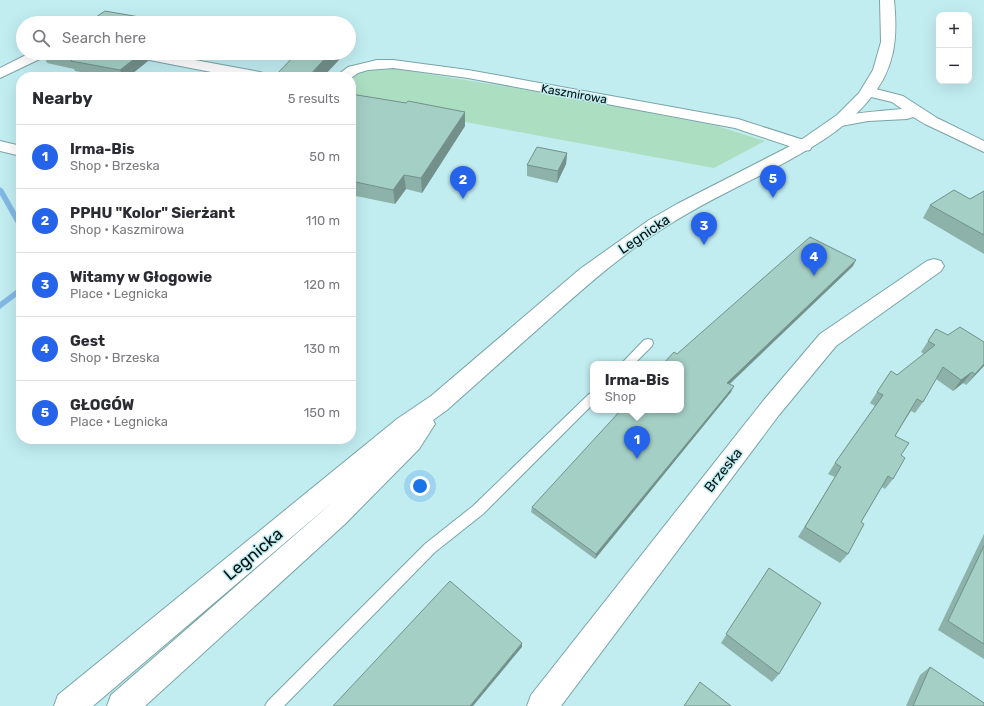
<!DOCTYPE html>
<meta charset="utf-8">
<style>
:root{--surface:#fff;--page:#f2f2f3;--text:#2b2b33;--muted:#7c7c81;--line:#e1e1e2;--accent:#2563eb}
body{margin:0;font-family:Rubik,sans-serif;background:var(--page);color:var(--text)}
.controls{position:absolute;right:12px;top:12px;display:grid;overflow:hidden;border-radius:8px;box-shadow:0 4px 16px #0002}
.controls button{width:36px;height:36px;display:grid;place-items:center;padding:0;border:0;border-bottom:1px solid var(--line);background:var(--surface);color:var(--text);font:20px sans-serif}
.you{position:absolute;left:420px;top:486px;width:14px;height:14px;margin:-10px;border:3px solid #fff;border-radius:50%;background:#1a73e8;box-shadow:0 0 0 6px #1a73e833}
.badge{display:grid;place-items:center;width:26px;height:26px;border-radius:50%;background:var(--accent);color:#fff;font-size:13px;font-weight:700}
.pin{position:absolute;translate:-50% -33px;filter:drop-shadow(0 1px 2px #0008)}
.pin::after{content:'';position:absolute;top:21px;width:14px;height:12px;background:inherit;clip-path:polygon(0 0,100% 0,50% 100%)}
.popup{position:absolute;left:590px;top:361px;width:94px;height:52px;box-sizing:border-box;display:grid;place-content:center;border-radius:8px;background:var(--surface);filter:drop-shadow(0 1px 3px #0005);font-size:13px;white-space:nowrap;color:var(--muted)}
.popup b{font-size:15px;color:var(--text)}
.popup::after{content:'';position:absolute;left:50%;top:100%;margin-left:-8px;border:8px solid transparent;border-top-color:var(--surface)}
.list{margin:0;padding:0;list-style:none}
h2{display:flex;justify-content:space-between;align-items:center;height:52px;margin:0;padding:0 16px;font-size:17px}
h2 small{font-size:13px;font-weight:400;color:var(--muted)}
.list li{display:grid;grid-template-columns:26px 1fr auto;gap:12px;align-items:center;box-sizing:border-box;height:64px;padding:0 16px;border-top:1px solid var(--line)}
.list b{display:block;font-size:15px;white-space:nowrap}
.list p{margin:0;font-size:13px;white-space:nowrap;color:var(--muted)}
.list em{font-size:13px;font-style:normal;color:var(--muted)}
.icon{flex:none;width:22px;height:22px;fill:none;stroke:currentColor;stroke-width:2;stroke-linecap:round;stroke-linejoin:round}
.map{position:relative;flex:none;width:984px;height:706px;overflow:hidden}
.search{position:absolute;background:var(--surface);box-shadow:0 4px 16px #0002;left:16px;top:16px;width:340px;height:44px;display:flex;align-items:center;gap:10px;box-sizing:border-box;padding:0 14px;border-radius:22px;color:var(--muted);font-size:15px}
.panel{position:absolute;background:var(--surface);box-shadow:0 4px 16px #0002;left:16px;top:72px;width:340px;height:372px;border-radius:16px}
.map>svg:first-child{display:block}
.green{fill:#acdec2}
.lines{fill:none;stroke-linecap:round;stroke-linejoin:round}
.stream{fill:#82b8e4;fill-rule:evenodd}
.service-casing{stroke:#79a4a7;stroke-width:2}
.minor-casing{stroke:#79a4a7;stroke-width:2}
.tertiary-casing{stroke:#79a4a7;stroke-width:2}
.primary-casing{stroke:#79a4a7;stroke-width:2}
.service{fill:#fff;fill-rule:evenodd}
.minor{fill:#fff;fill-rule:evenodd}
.tertiary{fill:#fff;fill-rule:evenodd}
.primary{fill:#fff;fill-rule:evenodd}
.wall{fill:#8db2a9}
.shaded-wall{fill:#73918a}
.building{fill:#a4cfc5;stroke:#73918a}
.labels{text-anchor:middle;stroke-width:3;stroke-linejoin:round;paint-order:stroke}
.far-street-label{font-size:12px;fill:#010f10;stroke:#c1edf1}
.street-label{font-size:14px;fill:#010f10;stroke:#c1edf1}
.near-street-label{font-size:17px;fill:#010f10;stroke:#c1edf1}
</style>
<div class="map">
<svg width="984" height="706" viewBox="0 0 984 706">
<rect width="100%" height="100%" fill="#c1edf1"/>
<path class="green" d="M378,68l19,1 162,26 158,31 48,15 -51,27 -363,-67v-22c8,-7 16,-10 27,-11z"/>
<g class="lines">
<g class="stream">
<path d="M0,187l3,2 18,32v8l-3,-2 -18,-32z"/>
<path d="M21,286v7l-21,16v-7z"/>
</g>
<defs>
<g id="service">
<path d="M648,339l4,1 1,3 -1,3 -18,18h-13l23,-24z"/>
<path d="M593,392v12l-110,110 -48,38 -151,154h-19l3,-5 157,-157 48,-38 116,-112z"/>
</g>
<g id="minor">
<path d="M30,53h18l-2,3 -46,22v-10z"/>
<path d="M127,53h30l103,19 5,2 3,3h-31l-103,-20 -5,-1z"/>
<path d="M377,60h16l75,10 270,49 72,23 2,4 -2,4 -6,1 -69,-23 -267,-50 -75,-10 -25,2 -10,3 -7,5v-1h-16l13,-10z"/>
<path d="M0,141l21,5v10l-21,-5z"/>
<path d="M934,259l7,2 3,5 -3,5 -105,75 -57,69 -218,291h-34l4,-11 232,-294 57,-67 107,-73z"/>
</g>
<path id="tertiary" d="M868,87l35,9 34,22 47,23v11l-59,-28 -12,-7 -6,2 -39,2 -27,5 -6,-2 -2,-3 2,-3c23,-6 45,-7 67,-9l-10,-7 -29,-7 -3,-3 3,-3z"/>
<path id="primary" d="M880,0h14c4,39 1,70 -26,101 -26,31 -60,49 -95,68 -37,19 -74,36 -109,59 -42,26 -80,60 -117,93 -33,29 -66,59 -100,89l-14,10 2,4 -16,25 -74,75 -200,182h-38l4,-11 224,-195 -242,206h-39l4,-11 339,-276 34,-23 149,-127 69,-49 28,-16 121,-62 39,-27 22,-22 14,-23 8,-28z"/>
</defs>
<use href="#service" class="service-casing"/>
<use href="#minor" class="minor-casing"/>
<use href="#tertiary" class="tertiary-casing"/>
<use href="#primary" class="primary-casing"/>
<use href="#service" class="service"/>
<use href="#minor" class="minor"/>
<use href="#tertiary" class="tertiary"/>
<use href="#primary" class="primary"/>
</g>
<g class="wall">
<path d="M43,53h102l3,8 -20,16h-21l-32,-6 -1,-2 -27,-6z"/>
<path d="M351,94l114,32 -43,67 -16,-4 -11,15 -44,-9z"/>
<path d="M567,153l-1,11 -9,19 -30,-7v-11z"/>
<path d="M984,191v63l-61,-36 7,-13 40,-6z"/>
<path d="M853,266l-123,118 1,8 -136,167 -64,-47 1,-5z"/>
<path d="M936,329l44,41 -14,15 -3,-2 -10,8 -17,-12 -13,23 -8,11 -4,-2 -16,25 6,19 -8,24 -8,10 -3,-2 -21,35 -13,32 -8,9 -42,-26 37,-60 -7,-3 7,-11 40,-57 -5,-3 7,-11 47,-38 -3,-2z"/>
<path d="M984,534v125l-46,-29z"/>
<path d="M769,568l10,106 -7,8 -51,-39z"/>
<path d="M930,667l54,39h-78l14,-31z"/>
</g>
<g class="shaded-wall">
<path d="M142,53h3l3,8 -20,16h-5l-3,-7z"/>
<path d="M330,53h8l1,7 -16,17h-15z"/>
<path d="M465,112v14l-43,67 -1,-15z"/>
<path d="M567,153l-1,11 -9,19 1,-12z"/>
<path d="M404,175l2,14 -11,15 -2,-14z"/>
<path d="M856,260l-3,6 -128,122 2,-5z"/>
<path d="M984,362v4l-18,19 9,-11z"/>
<path d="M972,372l-9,11 -10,8 8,-11z"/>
<path d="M734,386l-3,6 -136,167 1,-5z"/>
<path d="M522,643v4l-49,59h-3z"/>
</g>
<g class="building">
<path d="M105,11l69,12h-87z"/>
<path d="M43,53h99l-22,17 -49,-9 2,-2z"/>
<path d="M297,53h33l-22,24h-34z"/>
<path d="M351,94l55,9 2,-2 57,11 -44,66 -17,-3 -11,15 -42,-9z"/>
<path d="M537,147l30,6 -9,18 -31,-6z"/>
<path d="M954,190l16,9 14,-8v44l-54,-30z"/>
<path d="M810,237l46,23 -129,123 7,3 -138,168 -64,-47 89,-97h60v-46h-18l11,-12 3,2z"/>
<path d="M960,327l24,15v22l-9,10 -3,-2 -11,8 -18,-13 -20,35 -6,-3 -22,37 14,7 -8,12 4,3 -12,21 -5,-3 -27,46 3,2 -16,30 -43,-27 36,-60 -6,-4 48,-68 -6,-3 14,-21 6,4 38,-30 -7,-4 8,-12 12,6z"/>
<path d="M984,546v98l-36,-23z"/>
<path d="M769,568l52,35 -42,71 -53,-40z"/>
<path d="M450,581l72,62 -52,63h-137z"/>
<path d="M930,667l54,36v3h-71z"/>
<path d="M700,682l31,24h-47z"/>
</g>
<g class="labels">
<g class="far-street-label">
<text transform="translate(574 94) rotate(10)" y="4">Kaszmirowa</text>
</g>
<g class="street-label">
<text transform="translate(644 234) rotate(-34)" y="5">Legnicka</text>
<text transform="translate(723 470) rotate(-52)" y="5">Brzeska</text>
</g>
<g class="near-street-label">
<text transform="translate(253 554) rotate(-40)" y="6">Legnicka</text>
</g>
</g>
</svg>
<div class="controls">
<button>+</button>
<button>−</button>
</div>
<div class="you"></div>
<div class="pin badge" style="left:637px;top:459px">1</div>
<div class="popup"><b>Irma-Bis</b>Shop</div>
<div class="pin badge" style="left:463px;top:199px">2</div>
<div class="pin badge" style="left:704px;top:245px">3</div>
<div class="pin badge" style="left:814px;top:276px">4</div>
<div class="pin badge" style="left:773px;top:198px">5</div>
<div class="search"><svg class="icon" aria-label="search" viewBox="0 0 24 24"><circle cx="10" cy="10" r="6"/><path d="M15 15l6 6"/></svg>Search here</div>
<section class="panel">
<h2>Nearby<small>5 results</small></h2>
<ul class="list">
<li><span class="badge">1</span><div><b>Irma-Bis</b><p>Shop · Brzeska</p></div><em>50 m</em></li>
<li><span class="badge">2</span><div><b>PPHU &quot;Kolor&quot; Sierżant</b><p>Shop · Kaszmirowa</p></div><em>110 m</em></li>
<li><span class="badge">3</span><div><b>Witamy w Głogowie</b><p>Place · Legnicka</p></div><em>120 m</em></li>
<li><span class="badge">4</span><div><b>Gest</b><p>Shop · Brzeska</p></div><em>130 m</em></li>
<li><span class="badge">5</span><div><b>GŁOGÓW</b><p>Place · Legnicka</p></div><em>150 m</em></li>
</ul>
</section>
</div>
